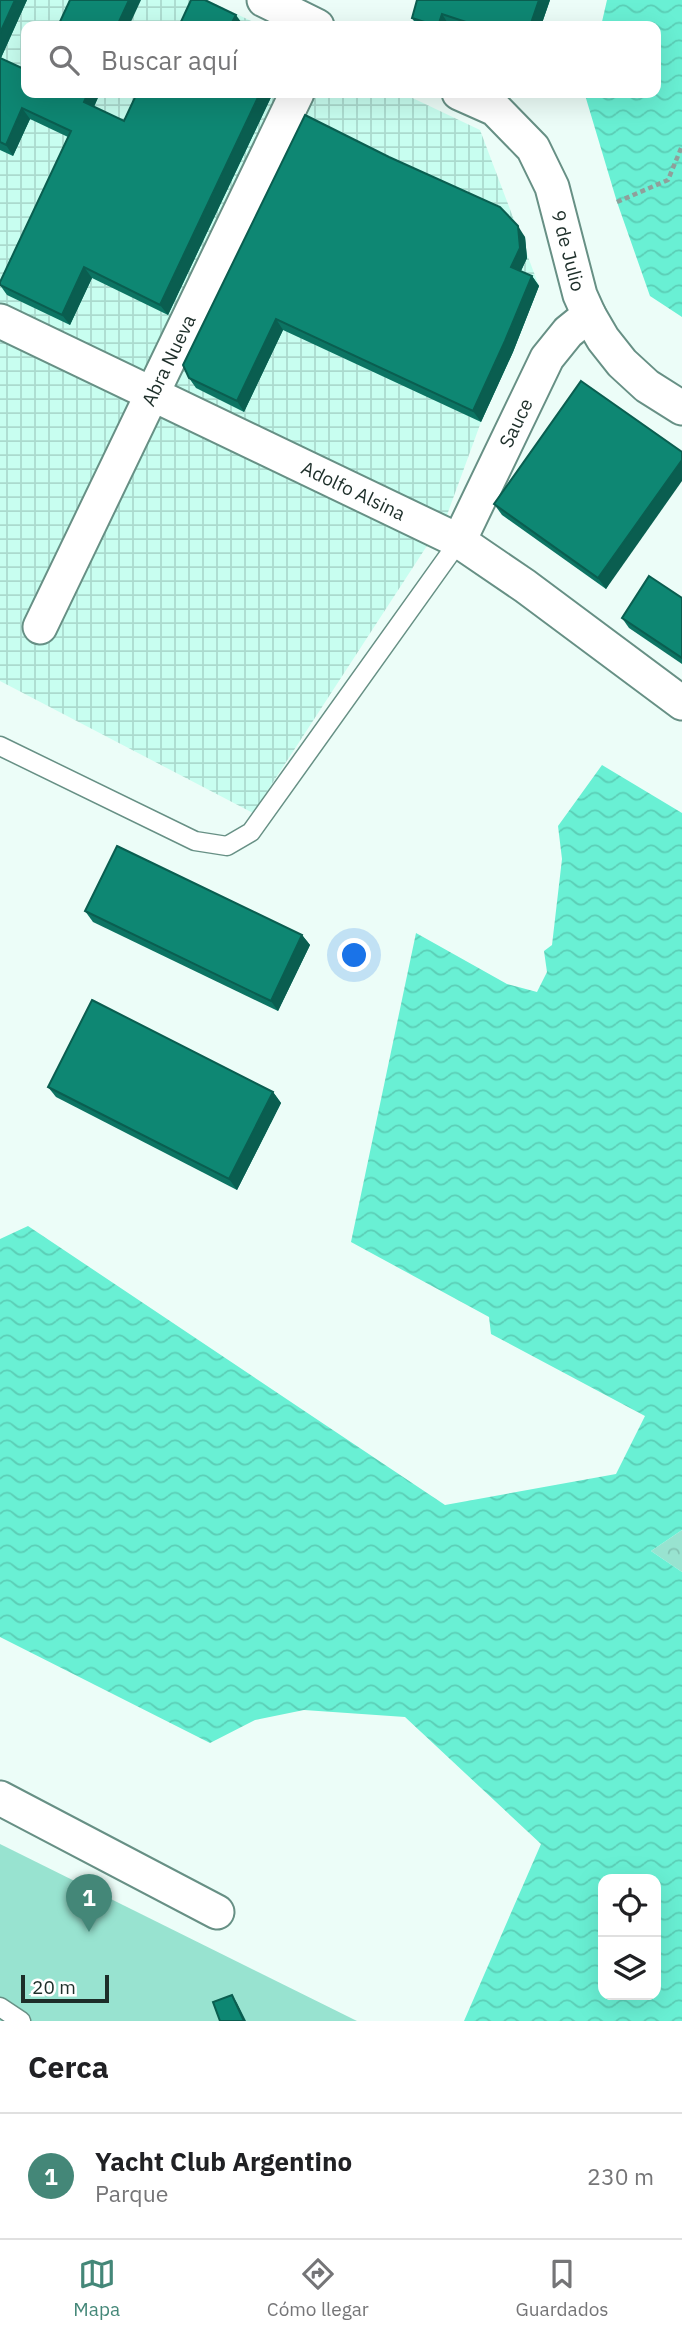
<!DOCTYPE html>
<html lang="es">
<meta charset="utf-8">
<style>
:root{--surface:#fff;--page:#f6f6f6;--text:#202124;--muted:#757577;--line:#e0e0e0;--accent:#448778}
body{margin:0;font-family:"IBM Plex Sans",sans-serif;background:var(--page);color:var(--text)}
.controls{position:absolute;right:21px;bottom:21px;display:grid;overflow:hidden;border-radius:14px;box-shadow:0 7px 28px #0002}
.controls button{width:63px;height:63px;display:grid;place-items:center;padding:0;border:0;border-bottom:2px solid var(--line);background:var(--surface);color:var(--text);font:35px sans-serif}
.scale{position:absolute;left:21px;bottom:18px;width:88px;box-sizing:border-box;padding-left:7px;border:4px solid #1d2e29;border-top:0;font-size:19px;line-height:24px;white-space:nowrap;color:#1d2e29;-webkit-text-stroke:5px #fff;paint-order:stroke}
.you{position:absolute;left:355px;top:956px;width:24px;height:24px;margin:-18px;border:5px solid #fff;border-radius:50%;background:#1a73e8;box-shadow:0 0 0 10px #1a73e833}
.badge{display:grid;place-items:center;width:46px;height:46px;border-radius:50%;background:var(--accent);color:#fff;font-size:23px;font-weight:700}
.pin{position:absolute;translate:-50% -58px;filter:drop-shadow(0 2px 4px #0008)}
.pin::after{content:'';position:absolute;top:37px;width:24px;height:21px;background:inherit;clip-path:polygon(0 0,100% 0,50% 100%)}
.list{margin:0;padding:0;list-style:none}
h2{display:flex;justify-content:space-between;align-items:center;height:91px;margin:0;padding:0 28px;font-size:30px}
h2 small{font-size:23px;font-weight:400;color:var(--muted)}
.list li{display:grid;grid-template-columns:46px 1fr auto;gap:21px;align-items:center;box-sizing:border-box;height:126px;padding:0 28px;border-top:2px solid var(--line)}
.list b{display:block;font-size:26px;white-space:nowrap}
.list p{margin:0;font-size:23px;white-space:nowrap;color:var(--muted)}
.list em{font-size:23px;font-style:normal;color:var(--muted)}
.icon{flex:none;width:38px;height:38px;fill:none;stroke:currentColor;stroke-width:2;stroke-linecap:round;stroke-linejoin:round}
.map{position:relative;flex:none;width:682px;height:2021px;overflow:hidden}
.search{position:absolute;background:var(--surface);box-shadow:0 7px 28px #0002;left:21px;right:21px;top:21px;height:77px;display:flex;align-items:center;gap:18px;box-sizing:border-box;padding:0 24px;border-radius:14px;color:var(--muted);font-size:26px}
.sheet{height:217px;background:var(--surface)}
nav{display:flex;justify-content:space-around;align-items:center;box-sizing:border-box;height:98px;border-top:2px solid var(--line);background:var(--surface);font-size:19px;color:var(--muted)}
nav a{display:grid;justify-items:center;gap:4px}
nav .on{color:var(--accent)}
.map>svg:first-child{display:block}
.industrial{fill:url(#industrial-grid)}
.green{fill:#98e3d0}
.forest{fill:url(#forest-crowns)}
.water{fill:url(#water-waves);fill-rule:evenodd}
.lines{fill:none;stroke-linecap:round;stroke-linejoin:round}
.lane-casing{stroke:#679085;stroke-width:21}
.street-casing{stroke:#679085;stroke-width:37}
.path{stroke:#8fa09b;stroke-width:4.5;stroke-dasharray:5 3.5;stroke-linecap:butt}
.lane{stroke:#fff;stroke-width:18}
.street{stroke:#fff;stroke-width:33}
.wall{fill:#0c7463}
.shaded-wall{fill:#0a5e50}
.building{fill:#0e8773;stroke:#0a5e50;stroke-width:2}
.labels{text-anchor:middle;stroke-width:6;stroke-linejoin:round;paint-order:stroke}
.street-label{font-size:19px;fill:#1d2e29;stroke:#fff}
</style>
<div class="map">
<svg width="682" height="2021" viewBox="0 0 682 2021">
<defs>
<pattern id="industrial-grid" width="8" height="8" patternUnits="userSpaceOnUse" patternTransform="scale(1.75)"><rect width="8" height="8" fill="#c8fef0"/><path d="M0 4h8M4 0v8" fill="none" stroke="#abdace"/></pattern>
<pattern id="forest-crowns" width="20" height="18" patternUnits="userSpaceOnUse" patternTransform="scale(1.75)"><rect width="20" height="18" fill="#98e3d0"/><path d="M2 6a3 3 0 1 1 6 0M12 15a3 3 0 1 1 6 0" fill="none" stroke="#83c3b3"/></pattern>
<pattern id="water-waves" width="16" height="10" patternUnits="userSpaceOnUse" patternTransform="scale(1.75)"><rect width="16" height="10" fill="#69f0d4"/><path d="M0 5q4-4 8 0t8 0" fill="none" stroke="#5bceb6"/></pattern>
</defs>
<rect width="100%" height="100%" fill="#ecfdf8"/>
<path class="industrial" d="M0,0h207l55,26h-236v67h376l78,37 59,156 -26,66 -32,70 -34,93 -194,298 -253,-132z"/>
<path class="green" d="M0,1844l357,177h-357z"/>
<path class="forest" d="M682,1530v42l-31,-21z"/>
<g class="water">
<path d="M607,0h75v317l-32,-21 -33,-94 -32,-107 1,-2h70v-67h-55z"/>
<path d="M602,765l80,48v717l-31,21 31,21v449h-218l77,-177 -136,-127 -101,-7 -49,10 -45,23 -210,-106v-398l28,-13 417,279 171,-31 29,-58 -154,-82 -2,-17 -138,-75 65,-309 91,51 30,8 10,-20 -3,-21 8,-6 10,-86 -4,-33zM603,1879h53v116h-53z"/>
</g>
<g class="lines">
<defs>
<g id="lane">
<path d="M0,746l195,95 32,5 24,-14 208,-291"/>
<path d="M0,2007l21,14"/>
</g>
<g id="street">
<path d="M264,0l53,26"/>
<path id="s1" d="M459,93l36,16 38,39 19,39 28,108 9,20 14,24 19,24 25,23 35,22"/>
<path id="s2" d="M0,321l459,220 66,45 157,117"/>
<path id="s3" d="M459,541l88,-183 21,-26 21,-17"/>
<path id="s4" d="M40,627l257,-534"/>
<path d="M0,1798l217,114"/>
</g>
</defs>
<use href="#lane" class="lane-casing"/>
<use href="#street" class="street-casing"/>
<path class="path" d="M617,202l51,-22 14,-34"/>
<use href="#lane" class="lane"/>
<use href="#street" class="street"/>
</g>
<g class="wall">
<path d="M0,0h27l-26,58 25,35h74l-6,14 30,14 13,-28h136l-105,222 -76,-37 -22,47 -63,-30 -7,-10v-3l68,-145 -38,-18 -17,37 -13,-6z"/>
<path d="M550,0l-9,26h-89l-3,-1v1h-32l-5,-8z"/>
<path d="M305,115l220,122 2,21 -6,13 11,5 7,10 -26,66 -32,70 -198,-92 -39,82 -48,-24 -7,-10z"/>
<path d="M682,452l-76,137 -104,-74 -8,-11z"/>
<path d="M682,598v66l-53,-36 -7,-10z"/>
<path d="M85,911l217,24 8,10 -32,66 -185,-89z"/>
<path d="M48,1087l225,5 8,11 -44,87 -181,-93z"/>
</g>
<g class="shaded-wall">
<path d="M15,0h12l-27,60v-27z"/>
<path d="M129,0h12l-12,26h-12z"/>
<path d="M539,0h11l-9,26h-11z"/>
<path d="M442,14l7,11v1h-11z"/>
<path d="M236,15l8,11h-14z"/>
<path d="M88,93h12l-9,20 -7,-11z"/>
<path d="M260,93h13l-105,222 -8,-10z"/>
<path d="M22,108l8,11 -17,37 -7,-11z"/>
<path d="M518,226l7,11 2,21 -9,19 -7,-10z"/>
<path d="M84,267l8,11 -22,47 -8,-10z"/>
<path d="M532,276l7,10 -26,66 -32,70 -8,-11z"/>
<path d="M276,319l7,11 -39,82 -7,-11z"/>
<path d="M682,460v21l-76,108 -8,-11z"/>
<path d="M302,935l8,10 -32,66 -7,-10z"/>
<path d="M273,1092l8,11 -44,87 -8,-11z"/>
<path d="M232,1995l5,8 9,18h-2z"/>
</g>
<g class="building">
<path d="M0,0h15l-15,33z"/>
<path d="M70,0h59l-12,26h-59z"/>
<path d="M191,0h14l31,15 -6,11h-51z"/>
<path d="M417,0h122l-9,26h-52l-36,-12 -4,12h-1l-25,-8z"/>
<path d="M0,58l26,12v23h62l-4,9 40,19 13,-28h123l-100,212 -76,-38 -22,48 -62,-30v-3l71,-151 -49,-23 -16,37 -6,-3z"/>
<path d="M305,115l84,42 111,50 18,19 2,22 -9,19 21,9 -27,65 -32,70 -197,-92 -39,82 -48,-23 -6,-13z"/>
<path d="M581,381l101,71v8l-84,118 -104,-74z"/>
<path d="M649,576l33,22v60l-60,-40z"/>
<path d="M117,846l185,89 -31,66 -186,-90z"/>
<path d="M92,1000l181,92 -44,87 -181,-92z"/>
<path d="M232,1995l12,26h-24l-7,-19z"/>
</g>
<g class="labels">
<g class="street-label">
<text dy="7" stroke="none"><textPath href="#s1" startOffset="203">9 de Julio</textPath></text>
<text dy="7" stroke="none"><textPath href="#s4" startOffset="296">Abra Nueva</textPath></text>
<text dy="7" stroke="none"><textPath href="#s3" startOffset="131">Sauce</textPath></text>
<text dy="7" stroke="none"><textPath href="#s2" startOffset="392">Adolfo Alsina</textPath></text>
</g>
</g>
</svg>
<div class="controls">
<button><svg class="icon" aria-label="locate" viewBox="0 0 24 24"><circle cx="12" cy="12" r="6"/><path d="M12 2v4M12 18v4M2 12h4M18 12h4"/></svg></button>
<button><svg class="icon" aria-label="layers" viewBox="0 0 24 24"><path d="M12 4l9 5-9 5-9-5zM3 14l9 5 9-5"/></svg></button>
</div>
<div class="scale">20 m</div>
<div class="you"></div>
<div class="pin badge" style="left:89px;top:1932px">1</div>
<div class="search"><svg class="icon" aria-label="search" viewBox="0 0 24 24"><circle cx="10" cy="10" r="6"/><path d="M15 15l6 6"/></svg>Buscar aquí</div>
</div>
<section class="sheet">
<h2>Cerca<small></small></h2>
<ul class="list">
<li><span class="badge">1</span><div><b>Yacht Club Argentino</b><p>Parque</p></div><em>230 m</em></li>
</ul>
</section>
<nav>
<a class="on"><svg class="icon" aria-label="map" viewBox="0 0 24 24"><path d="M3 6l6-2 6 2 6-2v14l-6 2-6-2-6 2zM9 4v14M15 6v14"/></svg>Mapa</a>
<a><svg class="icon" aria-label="directions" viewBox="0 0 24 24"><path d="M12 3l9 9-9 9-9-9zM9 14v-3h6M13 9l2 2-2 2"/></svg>Cómo llegar</a>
<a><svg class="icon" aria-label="saved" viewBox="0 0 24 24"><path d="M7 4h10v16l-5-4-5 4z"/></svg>Guardados</a>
</nav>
